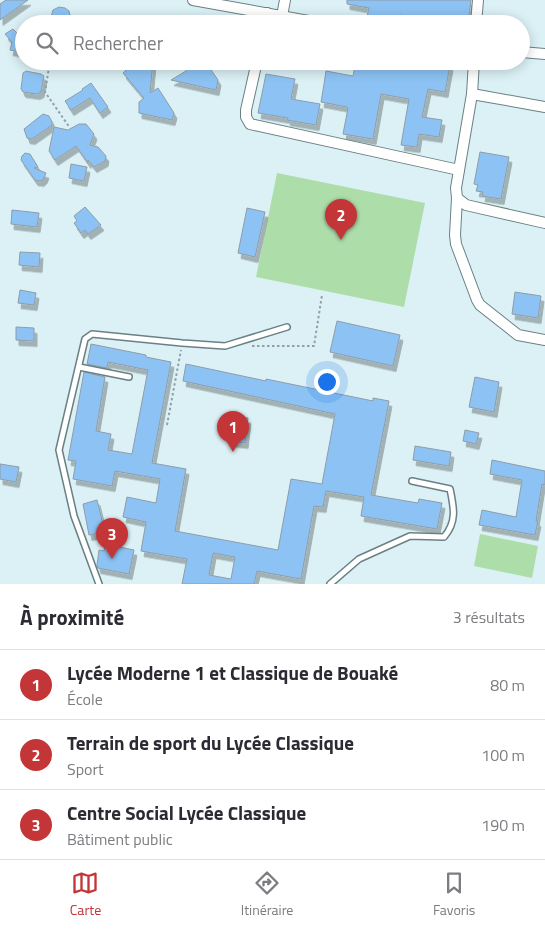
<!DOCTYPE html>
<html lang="fr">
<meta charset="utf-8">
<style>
:root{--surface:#fff;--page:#f2f2f3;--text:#2b2b33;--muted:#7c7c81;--line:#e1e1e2;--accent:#c43537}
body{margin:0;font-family:"Titillium Web",sans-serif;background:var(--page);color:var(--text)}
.you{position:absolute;left:326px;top:381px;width:18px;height:18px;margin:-12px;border:4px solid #fff;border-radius:50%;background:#1a73e8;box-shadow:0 0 0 8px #1a73e833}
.badge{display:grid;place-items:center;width:32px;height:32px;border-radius:50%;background:var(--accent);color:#fff;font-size:16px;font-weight:700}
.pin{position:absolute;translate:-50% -41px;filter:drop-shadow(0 1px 2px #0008)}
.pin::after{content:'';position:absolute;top:26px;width:18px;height:15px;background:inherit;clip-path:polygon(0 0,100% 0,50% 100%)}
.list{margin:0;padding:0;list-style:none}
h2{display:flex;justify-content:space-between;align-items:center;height:65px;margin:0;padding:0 20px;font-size:21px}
h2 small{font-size:16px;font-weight:400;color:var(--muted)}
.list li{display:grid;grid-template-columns:32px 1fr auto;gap:15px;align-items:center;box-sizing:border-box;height:70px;padding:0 20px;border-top:1px solid var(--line)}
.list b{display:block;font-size:19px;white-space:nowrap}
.list p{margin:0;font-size:16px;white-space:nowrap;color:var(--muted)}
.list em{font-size:16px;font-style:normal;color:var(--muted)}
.icon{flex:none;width:28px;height:28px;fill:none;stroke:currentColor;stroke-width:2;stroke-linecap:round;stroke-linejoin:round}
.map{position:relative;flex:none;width:545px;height:584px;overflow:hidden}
.search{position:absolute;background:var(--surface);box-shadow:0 2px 12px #0003;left:15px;right:15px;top:15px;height:55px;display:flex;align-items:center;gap:12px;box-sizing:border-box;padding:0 18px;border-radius:28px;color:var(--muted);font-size:19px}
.sheet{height:275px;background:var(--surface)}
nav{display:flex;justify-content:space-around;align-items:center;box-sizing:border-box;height:70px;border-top:1px solid var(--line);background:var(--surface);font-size:14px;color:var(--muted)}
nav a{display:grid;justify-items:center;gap:2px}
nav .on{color:var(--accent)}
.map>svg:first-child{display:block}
.green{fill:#addeaa}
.building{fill:#8dc3f4;stroke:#8e9ca9;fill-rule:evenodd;filter:url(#shadow)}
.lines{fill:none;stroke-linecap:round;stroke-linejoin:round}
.lane-casing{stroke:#6b8084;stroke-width:8}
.street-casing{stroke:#6b8084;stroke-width:12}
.path{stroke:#90a0a4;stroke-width:2;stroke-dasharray:2.5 2.5;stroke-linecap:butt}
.lane{stroke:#fff;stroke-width:5}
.street{stroke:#fff;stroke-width:10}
</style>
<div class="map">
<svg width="545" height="584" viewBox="0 0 545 584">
<defs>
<filter id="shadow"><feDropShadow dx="3" dy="5.5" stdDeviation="0" flood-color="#0004"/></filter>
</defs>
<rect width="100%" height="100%" fill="#dbf1f6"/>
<g class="green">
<path d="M277,173l148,30 -21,104 -148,-30z"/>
<path d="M480,534l58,12 -6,32 -58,-12z"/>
</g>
<g class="building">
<path d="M6,0h22l-28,20v-16z"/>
<path d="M347,0h124l-3,24h-40l-14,-3 1,-3 -15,-3 -2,8 -31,-6 2,-9 -22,-4z"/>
<path d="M59,7l6,1 4,3 1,4 -1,9h-20l4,-14z"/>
<path d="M13,29l4,4 7,-3v23l-14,-3 2,-8 -7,-8z"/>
<path d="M138,61h15l-3,32 8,-5 16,25 -2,7 -33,-7v-11l5,-4 -21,-25 9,-9 6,2z"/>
<path d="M186,61h19l13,19 -2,10 -45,-10 15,-9z"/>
<path d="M356,61h49l11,2 1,-2h18l15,4 -5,27 -17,-3 -6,28 20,3 -3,17 -20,-3 -2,13 -16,-2 8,-46 -28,-5 -8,45 -30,-5 5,-26 -1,-1 -26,-5 3,-18 2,-13 27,5z"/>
<path d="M26,71l15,3 3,2 -3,16 -4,2 -14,-2 -2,-3 2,-16z"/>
<path d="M266,74l29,5 -4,20 29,5 -4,21 -29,-5 1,-2 -30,-5z"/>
<path d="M91,83l17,24 -8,6 -10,-15 -19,12 -6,-9 18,-11 -1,-1z"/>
<path d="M43,114l6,2 3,6v3l-20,14 -5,-1 -3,-9z"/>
<path d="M79,124h7l8,10 -4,11 8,2 8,9 -1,5 -11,6 -6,-7v3l-12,-17 -21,14 -6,-9 5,-24 14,3z"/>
<path d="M480,152l29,5 -8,42 -19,-3 1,-4 -7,-1 2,-6 -4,-1z"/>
<path d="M25,153l5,1 8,13 -4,1 12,5 -2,5 -3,3 -6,-1 -14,-20 1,-4z"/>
<path d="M71,164l16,3 -3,14 -15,-3z"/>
<path d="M85,207l16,18 -13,9 -3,-4 -4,3 -7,-10 3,-2 -3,-5z"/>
<path d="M247,208l18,4 -10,45 -17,-4z"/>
<path d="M12,210l27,3 -2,14 -26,-3z"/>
<path d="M20,252l20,1 -1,14 -20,-2z"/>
<path d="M20,290l16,3 -2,12 -16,-2z"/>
<path d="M515,292l26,4 -3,22 -26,-4z"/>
<path d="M337,321l63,14 -7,31 -63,-14z"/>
<path d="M16,327l18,1v13l-18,-1z"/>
<path d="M91,344l55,11v2l25,5 -19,101 34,6 -11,62 103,19 13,-71 31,5 13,-70 -152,-33 3,-17 80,17v-2l107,22v-3l16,3 -18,94 47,8 1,-4 23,4 -5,26 -76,-13 3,-19 -38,-6 -3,16 -9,-1 -13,73 -44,-8 -3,13h-72l5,-25 -46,-8 5,-29 -23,-5 4,-20 29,6 4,-24 -45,-8 -3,15 -39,-7 3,-18 -8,-1 16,-88 21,5 -9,54 15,3 -3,16 24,4 16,-84 -40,-8 -1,6 -20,-4zM213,553l22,4 -4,22 -22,-4z"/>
<path d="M475,377l24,5 -5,30 -25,-5z"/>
<path d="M232,416l16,2 -3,25 -17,-2z"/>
<path d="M465,430l14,3 -3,11 -13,-3z"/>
<path d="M415,446l36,6 -2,14 -36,-6z"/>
<path d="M492,460l53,11v14l-3,-1 -6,37h2l-3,14 -56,-10 3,-15 34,7 6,-37 -32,-6z"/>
<path d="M0,464l19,3 -3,15 -16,-3z"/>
<path d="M97,500l8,32 -16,3 -6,-31z"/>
<path d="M105,544l29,6 -5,24 -31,-6 -1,-3 2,-15 5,1z"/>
</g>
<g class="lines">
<defs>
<g id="lane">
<path d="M79,367l50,10"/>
<path d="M99,584l-25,-68 -15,-66 26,-111 7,-5 90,9 43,3 62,-19"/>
<path d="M330,584l29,-25 51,-23 34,1c13,-15 10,-29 6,-48l-38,-8"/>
</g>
<g id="street">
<path d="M193,0l132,24"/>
<path d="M282,16l3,-16"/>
<path d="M265,24l2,-11"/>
<path d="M476,24l2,-24"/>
<path d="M521,52l24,2"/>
<path d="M257,61l-11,49v7l4,7 209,46"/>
<path d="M474,61l-2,33 -16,94 1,10 9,7 79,18"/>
<path d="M472,94l73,13"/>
<path d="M457,198l-2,37 1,9 21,56 3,5 38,30 27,5"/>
</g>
</defs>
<use href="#lane" class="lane-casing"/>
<use href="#street" class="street-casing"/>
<g class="path">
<path d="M50,61l-5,31 25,36"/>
<path d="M252,346h62l8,-51"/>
<path d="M167,425l14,-75"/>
</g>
<use href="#lane" class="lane"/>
<use href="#street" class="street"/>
</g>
</svg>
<div class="you"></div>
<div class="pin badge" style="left:233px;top:452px">1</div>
<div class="pin badge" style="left:341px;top:240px">2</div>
<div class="pin badge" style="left:112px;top:559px">3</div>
<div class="search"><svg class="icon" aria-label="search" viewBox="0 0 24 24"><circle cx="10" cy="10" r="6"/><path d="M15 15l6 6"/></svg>Rechercher</div>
</div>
<section class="sheet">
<h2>À proximité<small>3 résultats</small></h2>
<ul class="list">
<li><span class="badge">1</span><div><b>Lycée Moderne 1 et Classique de Bouaké</b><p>École</p></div><em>80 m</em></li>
<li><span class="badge">2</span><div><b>Terrain de sport du Lycée Classique</b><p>Sport</p></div><em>100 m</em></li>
<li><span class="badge">3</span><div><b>Centre Social Lycée Classique</b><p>Bâtiment public</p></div><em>190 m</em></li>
</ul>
</section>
<nav>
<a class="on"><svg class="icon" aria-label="map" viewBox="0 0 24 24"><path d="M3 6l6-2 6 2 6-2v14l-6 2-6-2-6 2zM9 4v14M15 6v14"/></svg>Carte</a>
<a><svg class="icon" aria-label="directions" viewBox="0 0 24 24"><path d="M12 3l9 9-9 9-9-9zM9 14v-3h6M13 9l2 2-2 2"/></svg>Itinéraire</a>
<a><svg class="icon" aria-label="saved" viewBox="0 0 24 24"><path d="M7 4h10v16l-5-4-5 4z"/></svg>Favoris</a>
</nav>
